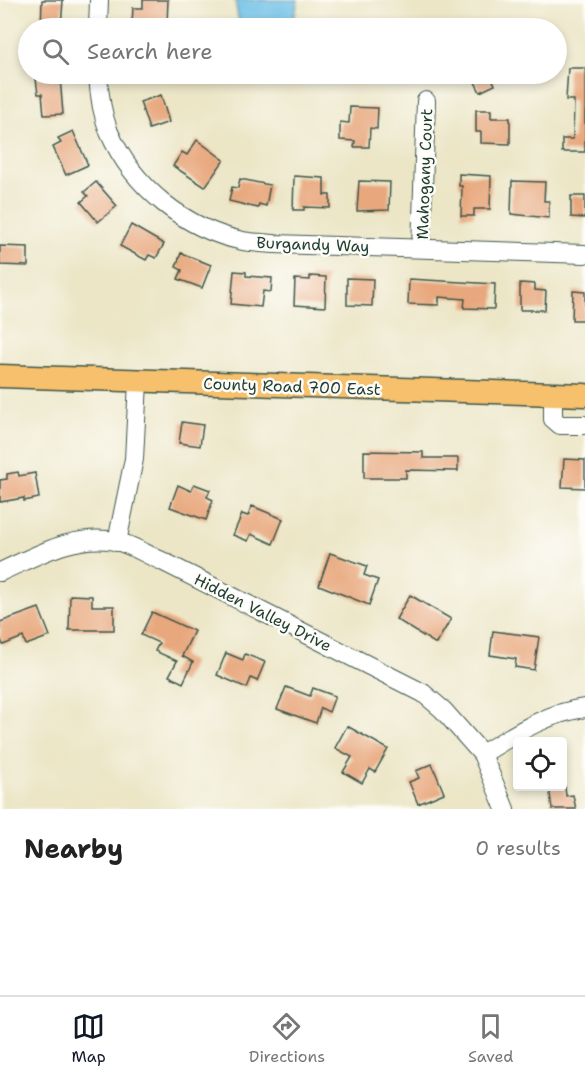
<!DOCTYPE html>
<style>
:root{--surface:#fff;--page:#f2f2f2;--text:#222;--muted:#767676;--line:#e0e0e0;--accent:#111827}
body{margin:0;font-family:"Shantell Sans",sans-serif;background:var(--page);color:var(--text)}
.controls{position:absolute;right:18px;bottom:18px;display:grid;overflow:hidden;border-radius:6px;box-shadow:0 3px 9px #0003}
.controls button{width:54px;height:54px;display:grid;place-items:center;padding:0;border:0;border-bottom:2px solid var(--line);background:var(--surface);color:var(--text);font:30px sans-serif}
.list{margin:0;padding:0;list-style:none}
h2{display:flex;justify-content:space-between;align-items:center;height:78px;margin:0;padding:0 24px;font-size:26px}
h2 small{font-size:20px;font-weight:400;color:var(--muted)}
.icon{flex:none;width:33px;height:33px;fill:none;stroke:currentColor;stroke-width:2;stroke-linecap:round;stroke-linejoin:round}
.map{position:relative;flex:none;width:585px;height:809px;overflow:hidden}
.search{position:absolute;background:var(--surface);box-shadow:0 3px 9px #0003;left:18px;right:18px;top:18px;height:66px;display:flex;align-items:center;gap:15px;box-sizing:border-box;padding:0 21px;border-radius:33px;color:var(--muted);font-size:22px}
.sheet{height:186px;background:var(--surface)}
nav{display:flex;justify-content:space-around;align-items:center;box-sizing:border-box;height:84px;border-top:2px solid var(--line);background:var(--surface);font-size:16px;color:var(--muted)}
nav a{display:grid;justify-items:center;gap:3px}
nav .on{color:var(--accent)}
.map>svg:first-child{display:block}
.water{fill:#69bee6;stroke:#447e8d;stroke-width:1.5}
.building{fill:#e8a77d}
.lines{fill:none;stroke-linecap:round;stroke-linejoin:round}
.minor-casing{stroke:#3e564a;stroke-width:20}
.major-casing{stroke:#3e564a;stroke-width:25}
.minor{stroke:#fff;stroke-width:18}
.major{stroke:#f7c06c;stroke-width:22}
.labels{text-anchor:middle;stroke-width:5;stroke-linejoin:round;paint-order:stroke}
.street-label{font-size:16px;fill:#1f3d34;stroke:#fdfcf7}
</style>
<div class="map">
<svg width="585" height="809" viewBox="0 0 585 809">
<rect width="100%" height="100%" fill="#fdfcf7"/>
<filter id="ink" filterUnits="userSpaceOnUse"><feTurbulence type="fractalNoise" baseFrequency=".0167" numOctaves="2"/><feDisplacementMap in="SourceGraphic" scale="12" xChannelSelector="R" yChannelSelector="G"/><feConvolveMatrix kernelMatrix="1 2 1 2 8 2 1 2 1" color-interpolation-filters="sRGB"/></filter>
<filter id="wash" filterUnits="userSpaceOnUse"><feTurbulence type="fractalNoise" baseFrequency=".008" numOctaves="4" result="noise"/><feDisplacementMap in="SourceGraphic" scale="24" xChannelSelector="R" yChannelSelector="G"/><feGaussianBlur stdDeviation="1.35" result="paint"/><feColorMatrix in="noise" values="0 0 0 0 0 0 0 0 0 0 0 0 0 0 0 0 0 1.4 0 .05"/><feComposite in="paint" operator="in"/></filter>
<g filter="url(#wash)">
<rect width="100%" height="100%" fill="#ece6c7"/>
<path class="water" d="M235,0h63l-6,28h-52z"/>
<g id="blocks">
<g class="building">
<path d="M42,0h21l-2,28h-20z"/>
<path d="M143,0h25l-1,24 -35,-1 1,-15h10z"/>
<path d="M568,68h17v84h-23v-13h11l1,-39h-8z"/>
<path d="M471,74h19l5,11 -15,7z"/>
<path d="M60,77l3,37 -19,1 -2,-21h-4l-2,-15z"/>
<path d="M161,95l8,27 -20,7 -9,-27z"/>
<path d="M350,107l28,1 -1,21 -7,-1 -1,19h-15l1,-6 -15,-1v-18l9,1z"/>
<path d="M476,110h15v8h19v26l-29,-1v-11h-5z"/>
<path d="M73,131l15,34 -22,10 -13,-28 8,-4 -3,-5z"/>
<path d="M197,140l27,20 -19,27 -32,-21 9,-14 5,3z"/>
<path d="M459,174l32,2 -1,33h-16v7h-13l1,-30h-3z"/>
<path d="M294,176l30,2v17h6v13l-26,-1v3h-11z"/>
<path d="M240,179l30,6 -4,21 -7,-2 -1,4 -29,-7 3,-14 6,1z"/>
<path d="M359,181l31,1 -1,28 -32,1z"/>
<path d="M512,181l33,1 -1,19h5v17l-38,-4z"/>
<path d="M96,182l21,24 -19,16 -17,-20 7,-6 -4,-4z"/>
<path d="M571,196h14v22l-14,-1z"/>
<path d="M131,225l33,19 -8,14 -7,-3 -3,5 -26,-14z"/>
<path d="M0,246l28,1v19l-28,-1z"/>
<path d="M181,253l30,12 -9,23 -24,-9 4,-9 -6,-3z"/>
<path d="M234,271l12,1v4l26,2 -1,14 -8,-1 -2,16 -30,-3z"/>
<path d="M310,276l16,1 -1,30 -31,-2 1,-26 15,1z"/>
<path d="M347,278l26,1 -1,27 -25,-1z"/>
<path d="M409,279l86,5 -1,25 -30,-1 1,-9 -26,-2v8l-31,-1z"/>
<path d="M520,283l15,1v6l11,1 -1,19h-25z"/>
<path d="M573,291l12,1v28h-13z"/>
<path d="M182,422l21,3 -3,21 -21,-3z"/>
<path d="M364,451l59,1v6h35v13l-52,-1v8h-42z"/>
<path d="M564,459l21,1v28l-23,-1z"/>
<path d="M18,472l1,4 16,-3 4,25 -15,3v-3l-24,4v-22l7,-1v-5z"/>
<path d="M194,484l16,6 -3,7 6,3 -7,20 -36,-13 8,-22 13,6z"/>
<path d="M252,506l31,13 -10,25 -22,-10 -3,7 -15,-6 9,-21 6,2z"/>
<path d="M330,553l37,13 -3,9 14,5 -9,25 -50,-20z"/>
<path d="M70,595l22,1v10h22v24h-45z"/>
<path d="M410,595l41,24 -15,25 -40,-25z"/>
<path d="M39,608l11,28 -24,9 -3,-8 -20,8 -3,-8v-15z"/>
<path d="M152,612l42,19 -12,25 11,6 -10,21 -14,-7 8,-15 -22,-10 4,-8 -18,-8z"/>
<path d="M493,631l46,6 -5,33 -19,-3 1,-8 -26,-4z"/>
<path d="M226,653l17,7 2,-6 20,8 -8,19 -6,-3 -4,10 -30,-13z"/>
<path d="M286,687l24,9 3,-8 22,8 -6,16 -8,-4 -5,15 -39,-14z"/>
<path d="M347,726l41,23 -13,23 -5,-3 -8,14 -19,-11 9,-15 -17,-9z"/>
<path d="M432,764l12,29 -26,11 -9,-22 10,-4 -3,-7z"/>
<path d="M549,786h16l1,10 7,-1 3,14h-24z"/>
</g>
</g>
</g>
<g filter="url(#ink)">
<use href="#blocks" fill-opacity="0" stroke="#3e564a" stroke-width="1.5"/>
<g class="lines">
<defs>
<g id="minor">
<path d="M98,28l1,-28"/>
<path d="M98,74c1,19 4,40 11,58 24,55 76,97 134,109 10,2 22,2 32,3l310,10"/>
<path d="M421,248l5,-147"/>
<path d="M553,394v25l7,6h25"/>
<path d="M117,542l17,-83 4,-77"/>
<path d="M0,572c36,-16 74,-39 115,-31 16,3 32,14 47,20l261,132 20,17 39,44 23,55"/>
<path d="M482,754c33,-20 64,-41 103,-46"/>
</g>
<path id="major" d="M0,376l585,19"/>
</defs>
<use href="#minor" class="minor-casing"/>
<use href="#major" class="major-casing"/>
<use href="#minor" class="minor"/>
<use href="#major" class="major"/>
</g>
</g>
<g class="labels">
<g class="street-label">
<text transform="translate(424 174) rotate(-88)" y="6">Mahogany Court</text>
<text transform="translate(313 244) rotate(2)" y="6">Burgandy Way</text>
<text transform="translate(292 386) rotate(2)" y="6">County Road 700 East</text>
<text transform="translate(263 612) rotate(27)" y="6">Hidden Valley Drive</text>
</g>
</g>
</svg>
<div class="controls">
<button><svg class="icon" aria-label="locate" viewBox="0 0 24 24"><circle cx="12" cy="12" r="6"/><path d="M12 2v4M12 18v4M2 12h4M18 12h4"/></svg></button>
</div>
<div class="search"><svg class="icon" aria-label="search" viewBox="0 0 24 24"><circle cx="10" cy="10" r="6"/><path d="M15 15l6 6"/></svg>Search here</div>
</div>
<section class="sheet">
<h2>Nearby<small>0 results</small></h2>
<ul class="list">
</ul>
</section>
<nav>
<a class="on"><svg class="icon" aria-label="map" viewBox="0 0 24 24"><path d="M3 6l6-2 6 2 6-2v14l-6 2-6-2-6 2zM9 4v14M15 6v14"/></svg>Map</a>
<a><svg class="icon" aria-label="directions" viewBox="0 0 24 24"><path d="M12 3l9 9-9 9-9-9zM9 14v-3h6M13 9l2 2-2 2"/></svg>Directions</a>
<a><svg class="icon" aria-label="saved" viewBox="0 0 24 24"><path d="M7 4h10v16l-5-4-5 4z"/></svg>Saved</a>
</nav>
